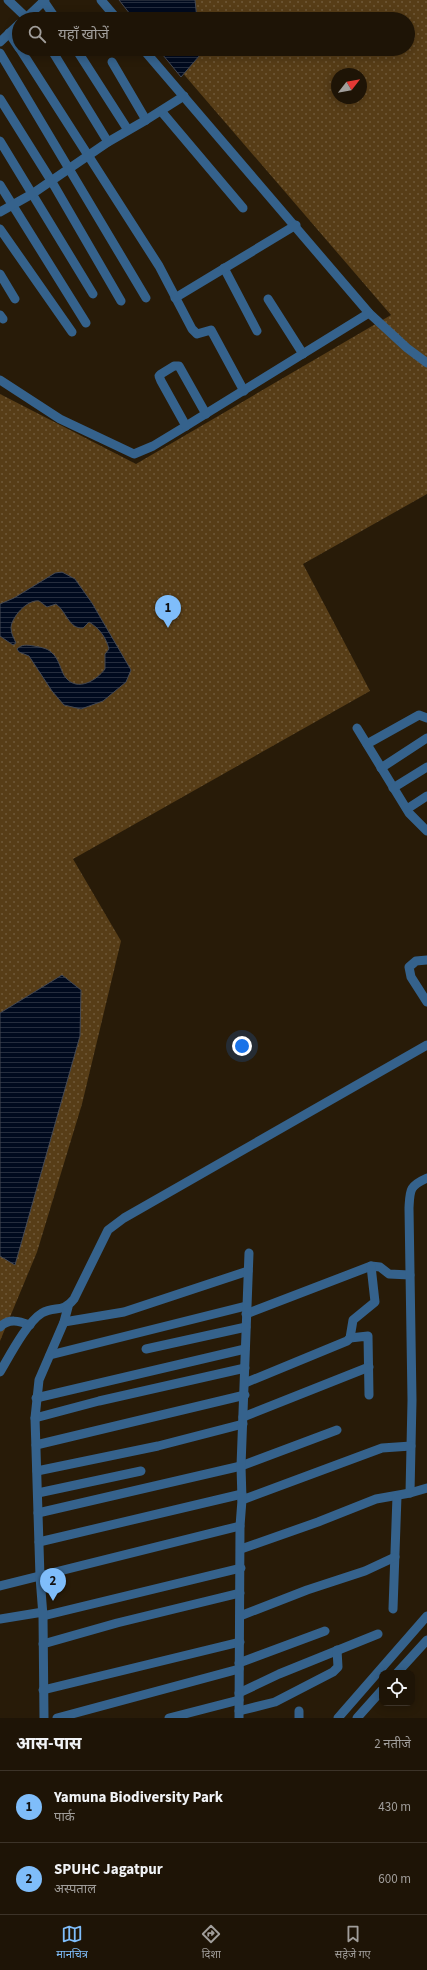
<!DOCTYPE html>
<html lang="hi">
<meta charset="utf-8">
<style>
:root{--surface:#1e1406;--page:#261d10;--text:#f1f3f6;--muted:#a19e9b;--line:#3c3328;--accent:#7fbdfa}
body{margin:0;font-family:"Source Sans 3","Noto Sans Devanagari",sans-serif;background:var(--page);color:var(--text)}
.controls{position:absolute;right:12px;bottom:12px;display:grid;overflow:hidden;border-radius:8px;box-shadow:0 2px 10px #0003}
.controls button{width:36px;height:36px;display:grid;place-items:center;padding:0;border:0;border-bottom:1px solid var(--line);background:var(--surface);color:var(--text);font:20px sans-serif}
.compass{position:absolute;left:331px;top:68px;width:36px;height:36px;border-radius:50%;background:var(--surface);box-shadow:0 2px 10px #0003;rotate:59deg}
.you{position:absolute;left:242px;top:1046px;width:14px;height:14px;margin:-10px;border:3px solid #fff;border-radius:50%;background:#1a73e8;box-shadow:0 0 0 6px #1a73e833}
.badge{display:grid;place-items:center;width:26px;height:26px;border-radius:50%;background:var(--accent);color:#111;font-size:13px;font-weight:700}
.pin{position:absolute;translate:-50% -33px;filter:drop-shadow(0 1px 2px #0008)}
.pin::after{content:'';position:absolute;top:21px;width:14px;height:12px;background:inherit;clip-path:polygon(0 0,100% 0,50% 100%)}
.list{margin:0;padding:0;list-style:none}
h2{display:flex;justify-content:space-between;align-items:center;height:52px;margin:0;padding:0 16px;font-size:17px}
h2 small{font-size:13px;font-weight:400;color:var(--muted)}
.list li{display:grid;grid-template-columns:26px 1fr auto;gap:12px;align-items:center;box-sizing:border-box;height:72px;padding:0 16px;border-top:1px solid var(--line)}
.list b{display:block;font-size:15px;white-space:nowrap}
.list p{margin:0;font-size:13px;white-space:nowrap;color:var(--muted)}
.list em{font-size:13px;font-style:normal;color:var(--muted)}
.icon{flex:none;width:22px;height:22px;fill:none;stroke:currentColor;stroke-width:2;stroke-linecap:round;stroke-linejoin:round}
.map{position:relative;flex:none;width:427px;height:1718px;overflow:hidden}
.search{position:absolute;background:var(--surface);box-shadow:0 2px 10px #0003;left:12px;right:12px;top:12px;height:44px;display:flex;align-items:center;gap:10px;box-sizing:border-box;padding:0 14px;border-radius:22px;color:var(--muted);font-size:15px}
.sheet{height:196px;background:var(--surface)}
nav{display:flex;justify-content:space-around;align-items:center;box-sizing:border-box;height:56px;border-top:1px solid var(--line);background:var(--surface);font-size:11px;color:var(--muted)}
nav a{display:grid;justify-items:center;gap:2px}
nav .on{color:var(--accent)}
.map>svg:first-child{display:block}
.park{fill:url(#park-dots);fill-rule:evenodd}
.water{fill:url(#water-rules);stroke:#444852}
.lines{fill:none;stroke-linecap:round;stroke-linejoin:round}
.minor{stroke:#35628c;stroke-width:9}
</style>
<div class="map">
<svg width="427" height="1718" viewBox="0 0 427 1718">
<defs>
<pattern id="park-dots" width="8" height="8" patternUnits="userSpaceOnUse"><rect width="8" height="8" fill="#573d17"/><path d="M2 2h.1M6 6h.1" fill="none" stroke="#6f5838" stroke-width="1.8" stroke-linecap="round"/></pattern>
<pattern id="water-rules" width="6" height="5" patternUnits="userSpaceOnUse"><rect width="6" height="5" fill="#000a1e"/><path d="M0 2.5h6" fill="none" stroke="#252d3e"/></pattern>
</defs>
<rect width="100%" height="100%" fill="#281b08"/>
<path class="park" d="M120,0h307v494l-124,70 67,127 -297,168 48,82 -39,163 -45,148 -37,89v-947l136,70 255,-149 -229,-266h246v-30h-271zM337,74h24v24h-24z"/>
<g class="water">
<path d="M119,0h76l2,19h-63z"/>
<path d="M158,49h42v6l-19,22z"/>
<path d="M62,572l13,7 17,24 39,67 -5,12 -23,19 -22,8 -17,-4 -12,-14 -23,-35 -10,-4 -2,-3c5,-5 10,-4 17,-3 5,1 13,2 17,6 9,7 9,19 15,26 12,14 31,2 39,-9v-15l4,-5c-3,-12 -10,-21 -20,-27l-6,6c-14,1 -17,-17 -27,-24l-9,3c-3,-2 -6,-5 -8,-6 -12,-2 -28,17 -28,27 0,6 3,10 5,15l-3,2 -13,-9v-32l14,-6 41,-25z"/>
<path d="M62,975l19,15 -1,46 -65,229 -15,-9v-243z"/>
</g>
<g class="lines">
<g class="minor">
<path d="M8,0l20,19"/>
<path d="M43,0l13,19"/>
<path d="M101,0l16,19"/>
<path d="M25,19l20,-19"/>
<path d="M9,33l10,15"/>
<path d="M0,42l19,-18"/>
<path d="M20,49l139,217 33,63 5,5 14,-4 33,61"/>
<path d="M51,49l57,93"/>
<path d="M76,49l52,81"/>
<path d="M143,49l226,264 38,35 20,15"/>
<path d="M0,53l146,245"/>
<path d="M112,62l34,58"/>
<path d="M0,99l52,83 69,119"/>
<path d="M161,111l82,97"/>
<path d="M0,141l93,153"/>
<path d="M0,185l86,138"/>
<path d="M0,212l32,-18 76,-52 38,-22 38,-24"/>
<path d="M0,229l72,103"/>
<path d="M224,268l33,63"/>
<path d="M0,274l15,25"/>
<path d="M175,298l121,-73"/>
<path d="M268,299l35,55"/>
<path d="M0,315l3,4"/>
<path d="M0,380l60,39 74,35 19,-8 33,-20 183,-113"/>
<path d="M186,426l-25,-45 -2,-5 2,-2 13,-8h5l27,48"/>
<path d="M357,728l52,85 18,18"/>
<path d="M367,744l52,-29 8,3"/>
<path d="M381,768l46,-30"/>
<path d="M393,788l34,-21"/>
<path d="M407,809l20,-13"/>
<path d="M427,960l-11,1 -7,6 2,10 16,25"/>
<path d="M246,1314l125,-48 9,1 9,7 21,1"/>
<path d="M64,1322l60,-10 124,-41"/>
<path d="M0,1327c9,-9 19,-6 30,-2"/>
<path d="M350,1338l18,-2 1,59"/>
<path d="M146,1349l100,-22"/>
<path d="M50,1355l196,-49"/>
<path d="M0,1372c9,-15 27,-50 42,-59 13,-8 20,1 32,-14l34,-69 16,-12 303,-173"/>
<path d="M245,1383l102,-42 3,-3 3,-18 22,-18 -4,-36"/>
<path d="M36,1398l209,-49"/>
<path d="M243,1417l126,-50"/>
<path d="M35,1418l64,-17 146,-33"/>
<path d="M36,1445l209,-50"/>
<path d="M37,1471l121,-25 85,-22"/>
<path d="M38,1493l103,-22"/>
<path d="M410,1493l2,-93 -3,-192c1,-18 0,-22 18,-30"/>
<path d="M242,1500l140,-52 29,-2"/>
<path d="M38,1513l203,-47 96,-36"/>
<path d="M39,1542l203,-48"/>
<path d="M241,1549l77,-27 58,-23 34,-6 17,-5"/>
<path d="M0,1586l240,-60"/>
<path d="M393,1609l4,-113"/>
<path d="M43,1616l198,-48"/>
<path d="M240,1616l67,-26 58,-19 30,-14"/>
<path d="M0,1619l43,-7"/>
<path d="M43,1644l74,-21 123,-30"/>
<path d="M239,1663l86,-32"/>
<path d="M397,1673l30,-33"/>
<path d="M43,1690l197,-48"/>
<path d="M239,1693l40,-19 99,-40"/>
<path d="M239,1711l36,-9 58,-30 5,-5 -1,-17"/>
<path d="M44,1718l-1,-102 -3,-39 -5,-159 4,-38 25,-58 4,-15"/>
<path d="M57,1718l182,-49"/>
<path d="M169,1718l70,-18"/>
<path d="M239,1718l1,-192 2,-26 -1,-34 8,-213"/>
<path d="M299,1718v-7"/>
<path d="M338,1718l89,-102"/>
<path d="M357,1718l25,-28"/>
</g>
</g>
</svg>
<div class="controls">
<button><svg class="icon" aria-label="locate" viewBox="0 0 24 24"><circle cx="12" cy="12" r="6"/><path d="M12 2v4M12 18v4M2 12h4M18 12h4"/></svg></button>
</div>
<svg class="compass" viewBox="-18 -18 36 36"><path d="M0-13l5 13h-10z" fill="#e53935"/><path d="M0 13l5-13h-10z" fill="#a19e9b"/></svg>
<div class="you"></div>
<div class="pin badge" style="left:168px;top:628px">1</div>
<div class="pin badge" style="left:53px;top:1601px">2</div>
<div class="search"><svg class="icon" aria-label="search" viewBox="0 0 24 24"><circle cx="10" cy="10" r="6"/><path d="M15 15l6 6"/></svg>यहाँ खोजें</div>
</div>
<section class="sheet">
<h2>आस-पास<small>2 नतीजे</small></h2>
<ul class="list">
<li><span class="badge">1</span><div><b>Yamuna Biodiversity Park</b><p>पार्क</p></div><em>430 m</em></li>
<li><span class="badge">2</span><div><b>SPUHC Jagatpur</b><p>अस्पताल</p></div><em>600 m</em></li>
</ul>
</section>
<nav>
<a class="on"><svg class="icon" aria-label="map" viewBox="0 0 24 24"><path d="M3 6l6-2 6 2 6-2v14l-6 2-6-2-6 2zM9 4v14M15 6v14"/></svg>मानचित्र</a>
<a><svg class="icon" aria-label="directions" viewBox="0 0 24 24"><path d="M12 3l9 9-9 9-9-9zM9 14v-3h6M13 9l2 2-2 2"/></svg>दिशा</a>
<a><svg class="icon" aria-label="saved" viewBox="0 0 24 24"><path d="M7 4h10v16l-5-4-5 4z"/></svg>सहेजे गए</a>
</nav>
